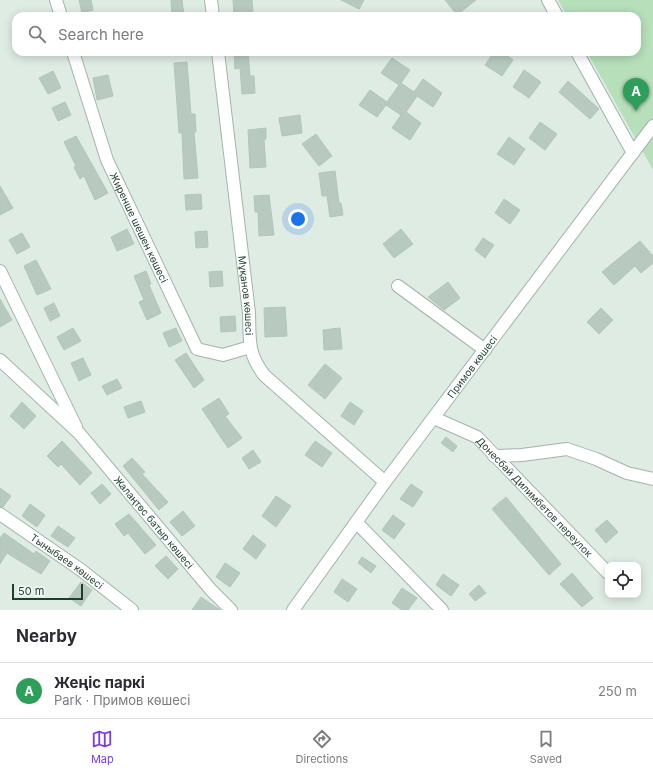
<!DOCTYPE html>
<meta charset="utf-8">
<style>
:root{--surface:#fff;--page:#f7f7f7;--text:#2b2b33;--muted:#7c7c81;--line:#e1e1e2;--accent:#7c3aed}
body{margin:0;font-family:Inter,sans-serif;background:var(--page);color:var(--text)}
.controls{position:absolute;right:12px;bottom:12px;display:grid;overflow:hidden;border-radius:8px;box-shadow:0 2px 10px #0003}
.controls button{width:36px;height:36px;display:grid;place-items:center;padding:0;border:0;border-bottom:1px solid var(--line);background:var(--surface);color:var(--text);font:20px sans-serif}
.scale{position:absolute;left:12px;bottom:10px;width:71px;box-sizing:border-box;padding-left:4px;border:2px solid #1f3e30;border-top:0;font-size:11px;line-height:14px;white-space:nowrap;color:#1f3e30;-webkit-text-stroke:3px #f0f8f3;paint-order:stroke}
.you{position:absolute;left:298px;top:219px;width:14px;height:14px;margin:-10px;border:3px solid #fff;border-radius:50%;background:#1a73e8;box-shadow:0 0 0 6px #1a73e833}
.badge{display:grid;place-items:center;width:26px;height:26px;border-radius:50%;background:var(--accent);color:#fff;font-size:13px;font-weight:700}
.pin{position:absolute;translate:-50% -33px;filter:drop-shadow(0 1px 2px #0008)}
.pin::after{content:'';position:absolute;top:21px;width:14px;height:12px;background:inherit;clip-path:polygon(0 0,100% 0,50% 100%)}
.list{margin:0;padding:0;list-style:none}
h2{display:flex;justify-content:space-between;align-items:center;height:52px;margin:0;padding:0 16px;font-size:17px}
h2 small{font-size:13px;font-weight:400;color:var(--muted)}
.list li{display:grid;grid-template-columns:26px 1fr auto;gap:12px;align-items:center;box-sizing:border-box;height:56px;padding:0 16px;border-top:1px solid var(--line)}
.list b{display:block;font-size:15px;white-space:nowrap}
.list p{margin:0;font-size:13px;white-space:nowrap;color:var(--muted)}
.list em{font-size:13px;font-style:normal;color:var(--muted)}
.icon{flex:none;width:22px;height:22px;fill:none;stroke:currentColor;stroke-width:2;stroke-linecap:round;stroke-linejoin:round}
.map{position:relative;flex:none;width:653px;height:610px;overflow:hidden}
.search{position:absolute;background:var(--surface);box-shadow:0 2px 10px #0003;left:12px;right:12px;top:12px;height:44px;display:flex;align-items:center;gap:10px;box-sizing:border-box;padding:0 14px;border-radius:12px;color:var(--muted);font-size:15px}
.sheet{height:108px;background:var(--surface)}
nav{display:flex;justify-content:space-around;align-items:center;box-sizing:border-box;height:56px;border-top:1px solid var(--line);background:var(--surface);font-size:11px;color:var(--muted)}
nav a{display:grid;justify-items:center;gap:2px}
nav .on{color:var(--accent)}
.map>svg:first-child{display:block}
.green{fill:#b6dfba}
.building{fill:#b8cabf;stroke:#b1c6ba}
.lines{fill:none;stroke-linecap:round;stroke-linejoin:round}
.minor-casing{stroke:#a2b4aa;stroke-width:14}
.minor{stroke:#fff;stroke-width:12}
.labels{text-anchor:middle;stroke-width:4;stroke-linejoin:round;paint-order:stroke}
.street-label{font-size:10px;fill:#1f3e30;stroke:#f0f8f3}
</style>
<div class="map">
<svg width="653" height="610" viewBox="0 0 653 610">
<rect width="100%" height="100%" fill="#dfece4"/>
<path class="green" d="M558,0h95v170l-66,-118h50v-36h-70z"/>
<g class="building">
<path d="M79,0h12l2,10 -11,3z"/>
<path d="M171,0h11l2,16h-12z"/>
<path d="M233,0h19l1,13 -19,2z"/>
<path d="M341,0h23l-5,9z"/>
<path d="M445,0h31l-19,15z"/>
<path d="M234,52h14l2,24h4l1,17 -13,1 -2,-26 -5,1z"/>
<path d="M494,52h8l11,8 -11,16 -17,-11z"/>
<path d="M392,58l18,12 -9,13 13,9 9,-13 19,14 -9,14 -16,-11 -11,16 15,11 -11,17 -18,-12 9,-13 -15,-10 -9,12 -18,-12 11,-15 17,12 12,-17 -18,-12z"/>
<path d="M187,62l4,52h4l1,18h-2l4,46 -14,1 -2,-46h-3l-5,-70z"/>
<path d="M524,70l17,12 -12,16 -16,-11z"/>
<path d="M53,71l8,17 -13,6 -9,-16z"/>
<path d="M108,75l5,21 -16,4 -4,-22z"/>
<path d="M568,81l31,28 -9,10 -31,-27z"/>
<path d="M65,102l6,13 -13,6 -6,-13z"/>
<path d="M300,115l2,18 -20,3 -3,-18z"/>
<path d="M540,122l17,12 -12,16 -16,-12z"/>
<path d="M266,128v11l-2,1 2,27 -16,1 -2,-38z"/>
<path d="M316,134l16,22 -13,10 -17,-22z"/>
<path d="M76,136l32,57 -13,7 -11,-24 -4,3 -6,-12 2,-1 -12,-24z"/>
<path d="M509,137l16,12 -11,16 -17,-11z"/>
<path d="M335,171l4,32h2l2,12 -13,2 -3,-21h-5l-3,-23z"/>
<path d="M0,186l13,22 -13,7z"/>
<path d="M201,194l1,15 -16,1 -1,-15z"/>
<path d="M269,195l5,40 -15,1 -1,-24h-3l-1,-16z"/>
<path d="M504,199l16,11 -10,14 -15,-11z"/>
<path d="M127,229l7,15 -17,7 -6,-14z"/>
<path d="M401,229l12,15 -19,14 -11,-14z"/>
<path d="M207,231l1,16 -12,1 -1,-16z"/>
<path d="M22,233l8,14 -13,7 -8,-14z"/>
<path d="M483,238l11,7 -9,13 -10,-8z"/>
<path d="M640,241l13,15v7l-12,10 -6,-7 -21,19 -12,-13z"/>
<path d="M36,260l15,29 -14,6 -13,-29z"/>
<path d="M146,271l5,13 -2,1 12,28 -14,7 -8,-18 5,-2 -10,-24z"/>
<path d="M222,271l1,15 -13,1 -1,-15z"/>
<path d="M448,282l12,16 -16,12 -16,-13z"/>
<path d="M0,299l12,21 -12,7z"/>
<path d="M54,303l6,13 -10,5 -6,-13z"/>
<path d="M285,307l2,29 -22,1 -1,-29z"/>
<path d="M601,308l12,12 -14,14 -12,-12z"/>
<path d="M235,316l1,15 -15,1 -1,-15z"/>
<path d="M73,328l8,13 -17,9 -7,-13z"/>
<path d="M176,328l6,13 -13,6 -6,-14z"/>
<path d="M340,328l2,21 -18,1 -1,-20z"/>
<path d="M186,353l18,27 -10,8 -19,-28z"/>
<path d="M83,358l8,17 -12,6 -8,-18z"/>
<path d="M325,364l17,14 -17,21 -17,-14z"/>
<path d="M117,379l5,9 -15,7 -5,-9z"/>
<path d="M219,398l10,16 -4,2 17,22 -14,10 -26,-39z"/>
<path d="M141,401l4,11 -17,6 -4,-11z"/>
<path d="M22,402l14,14 -12,13 -14,-13z"/>
<path d="M350,402l13,9 -9,14 -13,-9z"/>
<path d="M446,437l11,9 -4,6 -12,-9z"/>
<path d="M62,441l30,32 -12,12 -19,-21 -3,3 -11,-11z"/>
<path d="M315,441l17,12 -10,14 -17,-12z"/>
<path d="M253,450l8,12 -12,7 -7,-11z"/>
<path d="M132,458l13,14 -3,2 26,28 -9,8 -36,-44z"/>
<path d="M102,484l9,10 -11,10 -9,-11z"/>
<path d="M411,484l12,8 -10,15 -13,-8z"/>
<path d="M0,488l11,8 -8,11h-3z"/>
<path d="M276,496l15,10 -15,21 -14,-11z"/>
<path d="M506,497l55,67 -12,11 -57,-66z"/>
<path d="M30,504l15,11 -8,12 -15,-11z"/>
<path d="M183,511l12,15 -13,10 -12,-14z"/>
<path d="M129,514l27,31 -11,9 -17,-21 -4,3 -9,-12z"/>
<path d="M393,515l12,9 -11,15 -12,-9z"/>
<path d="M607,520l11,12 -12,11 -11,-13z"/>
<path d="M58,526l17,12 -7,9 -17,-11z"/>
<path d="M4,533l30,21 2,-3 14,10 -9,13 -34,-21 -7,11v-26z"/>
<path d="M253,535l13,10 -10,14 -13,-10z"/>
<path d="M166,556l12,13 -10,10 -13,-13z"/>
<path d="M362,557l14,9 -5,7 -13,-10z"/>
<path d="M225,563l15,10 -10,14 -14,-10z"/>
<path d="M572,573l21,25 -11,9 -22,-23z"/>
<path d="M443,574l16,11 -8,11 -15,-11z"/>
<path d="M342,579l15,10 -9,13 -14,-10z"/>
<path d="M81,582l11,8 -11,16 -12,-8z"/>
<path d="M479,585l7,8 -11,8 -6,-7z"/>
<path d="M402,588l15,10 -9,12h-6l-10,-7z"/>
<path d="M201,597l19,13h-28z"/>
</g>
<g class="lines">
<defs>
<g id="minor">
<path d="M56,0l5,16"/>
<path d="M211,0l2,16"/>
<path d="M548,0l9,16"/>
<path id="s1" d="M73,52l34,108 90,189 26,6 27,-8"/>
<path id="s2" d="M218,52l31,261c1,27 -2,39 15,62l121,107"/>
<path d="M577,52l56,101"/>
<path d="M0,271l76,156"/>
<path d="M398,286l87,64"/>
<path id="s3" d="M0,360l79,73 132,157 20,20"/>
<path id="s4" d="M434,418l43,19 131,136"/>
<path d="M494,456l28,-1 45,-6 29,10 31,14 26,6"/>
<path id="s5" d="M0,514l81,56 51,40"/>
<path d="M356,522l86,88"/>
<path id="s6" d="M293,610l92,-128 268,-356"/>
</g>
</defs>
<use href="#minor" class="minor-casing"/>
<use href="#minor" class="minor"/>
</g>
<g class="labels">
<g class="street-label">
<text dy="4" stroke="none"><textPath href="#s1" startOffset="188">Жиренше шешен көшесі</textPath></text>
<text dy="4" stroke="none"><textPath href="#s2" startOffset="245">Мұқанов көшесі</textPath></text>
<text dy="4" stroke="none"><textPath href="#s6" startOffset="302">Примов көшесі</textPath></text>
<text dy="4" stroke="none"><textPath href="#s4" startOffset="130">Донесбай Дилимбетов переулок</textPath></text>
<text dy="4" stroke="none"><textPath href="#s3" startOffset="224">Жалаңтөс батыр көшесі</textPath></text>
<text dy="4" stroke="none"><textPath href="#s5" startOffset="82">Тыныбаев көшесі</textPath></text>
</g>
</g>
</svg>
<div class="controls">
<button><svg class="icon" aria-label="locate" viewBox="0 0 24 24"><circle cx="12" cy="12" r="6"/><path d="M12 2v4M12 18v4M2 12h4M18 12h4"/></svg></button>
</div>
<div class="scale">50 m</div>
<div class="you"></div>
<div class="pin badge" style="left:636px;top:111px;background:#2e9e5b">A</div>
<div class="search"><svg class="icon" aria-label="search" viewBox="0 0 24 24"><circle cx="10" cy="10" r="6"/><path d="M15 15l6 6"/></svg>Search here</div>
</div>
<section class="sheet">
<h2>Nearby<small></small></h2>
<ul class="list">
<li><span class="badge" style="background:#2e9e5b">A</span><div><b>Жеңіс паркі</b><p>Park · Примов көшесі</p></div><em>250 m</em></li>
</ul>
</section>
<nav>
<a class="on"><svg class="icon" aria-label="map" viewBox="0 0 24 24"><path d="M3 6l6-2 6 2 6-2v14l-6 2-6-2-6 2zM9 4v14M15 6v14"/></svg>Map</a>
<a><svg class="icon" aria-label="directions" viewBox="0 0 24 24"><path d="M12 3l9 9-9 9-9-9zM9 14v-3h6M13 9l2 2-2 2"/></svg>Directions</a>
<a><svg class="icon" aria-label="saved" viewBox="0 0 24 24"><path d="M7 4h10v16l-5-4-5 4z"/></svg>Saved</a>
</nav>
